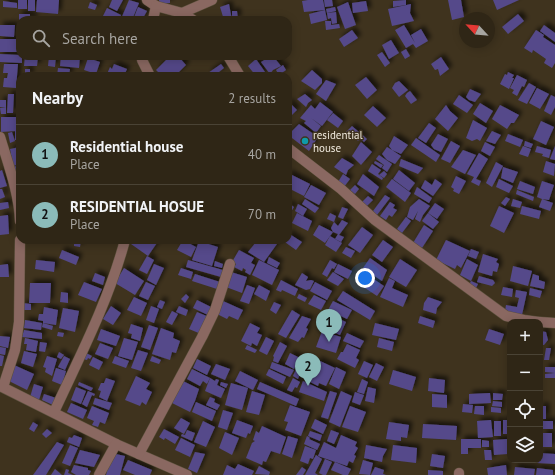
<!DOCTYPE html>
<meta charset="utf-8">
<style>
:root{--surface:#2f2616;--page:#3b3223;--text:#f1f3f6;--muted:#a7a5a1;--line:#4a4335;--accent:#8bbbb9}
body{margin:0;font-family:"PT Sans",sans-serif;background:var(--page);color:var(--text)}
.controls{position:absolute;right:12px;bottom:12px;display:grid;overflow:hidden;border-radius:8px;box-shadow:0 2px 10px #0003}
.controls button{width:36px;height:36px;display:grid;place-items:center;padding:0;border:0;border-bottom:1px solid var(--line);background:var(--surface);color:var(--text);font:20px sans-serif}
.compass{position:absolute;left:459px;top:12px;width:36px;height:36px;border-radius:50%;background:var(--surface);box-shadow:0 2px 10px #0003;rotate:296deg}
.you{position:absolute;left:365px;top:278px;width:14px;height:14px;margin:-10px;border:3px solid #fff;border-radius:50%;background:#1a73e8;box-shadow:0 0 0 6px #1a73e833}
.badge{display:grid;place-items:center;width:26px;height:26px;border-radius:50%;background:var(--accent);color:#111;font-size:13px;font-weight:700}
.pin{position:absolute;translate:-50% -33px;filter:drop-shadow(0 1px 2px #0008)}
.pin::after{content:'';position:absolute;top:21px;width:14px;height:12px;background:inherit;clip-path:polygon(0 0,100% 0,50% 100%)}
.list{margin:0;padding:0;list-style:none}
h2{display:flex;justify-content:space-between;align-items:center;height:52px;margin:0;padding:0 16px;font-size:17px}
h2 small{font-size:13px;font-weight:400;color:var(--muted)}
.list li{display:grid;grid-template-columns:26px 1fr auto;gap:12px;align-items:center;box-sizing:border-box;height:60px;padding:0 16px;border-top:1px solid var(--line)}
.list b{display:block;font-size:15px;white-space:nowrap}
.list p{margin:0;font-size:13px;white-space:nowrap;color:var(--muted)}
.list em{font-size:13px;font-style:normal;color:var(--muted)}
.icon{flex:none;width:22px;height:22px;fill:none;stroke:currentColor;stroke-width:2;stroke-linecap:round;stroke-linejoin:round}
.map{position:relative;flex:none;width:555px;height:475px;overflow:hidden}
.search{position:absolute;background:var(--surface);box-shadow:0 2px 10px #0003;left:16px;top:16px;width:276px;height:44px;display:flex;align-items:center;gap:10px;box-sizing:border-box;padding:0 14px;border-radius:12px;color:var(--muted);font-size:15px}
.panel{position:absolute;background:var(--surface);box-shadow:0 2px 10px #0003;left:16px;top:72px;width:276px;height:172px;border-radius:12px}
.map>svg:first-child{display:block}
.building{fill:#544a8a;filter:url(#shadow)}
.lines{fill:none;stroke-linecap:round;stroke-linejoin:round}
.minor-casing{stroke:#5b503c;stroke-width:11}
.minor{stroke:#8a6861;stroke-width:10}
.culture-dot{fill:#0f9aa8;stroke:#3f331e;stroke-width:1.5}
.labels{text-anchor:middle;stroke-width:3;stroke-linejoin:round;paint-order:stroke}
.poi-label{font-size:11px;fill:#f0e9dc;stroke:#3f331e;text-anchor:start}
</style>
<div class="map">
<svg width="555" height="475" viewBox="0 0 555 475">
<defs>
<filter id="shadow"><feDropShadow dx="3.5" dy="-3.5" stdDeviation="2" flood-color="#0009"/></filter>
</defs>
<rect width="100%" height="100%" fill="#3f331e"/>
<g class="building">
<rect x="18" y="0" width="9" height="9"/>
<rect x="28" y="0" width="7" height="11"/>
<path d="M37,0h22l-1,14 -22,-2z"/>
<path d="M112,0h11l-6,11 -8,-4z"/>
<path d="M129,0l10,3 -7,17h-9l-2,-1z"/>
<path d="M159,0h11v3l-11,1z"/>
<path d="M308,0h15l2,10 -21,2 -2,-11z"/>
<path d="M324,0h8l1,6 -8,1z"/>
<path d="M406,0v5l-13,2v-6z"/>
<path d="M448,0h13l3,17 -12,3z"/>
<path d="M493,0h26l-22,10z"/>
<path d="M3,1l14,2v5l-14,-1z"/>
<path d="M366,1l2,10 -15,2 -1,-10z"/>
<path d="M90,2l7,3 -2,5 -7,-2z"/>
<path d="M348,2l8,23 -11,4 -8,-22z"/>
<path d="M229,4l3,16h-8l-4,-13z"/>
<path d="M411,4l-1,9 4,8 -22,5 -4,-17z"/>
<path d="M138,7l9,4 -5,9h-9z"/>
<path d="M335,7l1,4 -9,2 -1,-4z"/>
<path d="M107,8l14,7 -2,5h-18z"/>
<path d="M325,10l2,10 -16,4 -2,-10z"/>
<path d="M232,11h5l1,8 -6,1z"/>
<path d="M336,12l1,11 -5,1 -1,-6 -3,1 -1,-6z"/>
<path d="M19,14h11v2h4v4h-15z"/>
<path d="M518,14l6,7 -16,13 -6,-7z"/>
<path d="M325,21h6v4l8,-1 1,4 -14,2z"/>
<path d="M0,25h15l-1,12 -14,-1z"/>
<path d="M404,25l11,18 -4,-8 10,-6 7,12 -12,7 -3,-4 -7,4 -11,-18z"/>
<path d="M544,25l11,8v9l-15,-11z"/>
<path d="M352,30l6,8 -14,9 -5,-8z"/>
<path d="M536,30l8,5 -1,2 12,8v18l-3,5 -8,-5 2,-4 -13,-9 -1,3 -8,-5z"/>
<rect x="0" y="39" width="20" height="13"/>
<path d="M391,40l8,13 -10,6 -7,-14z"/>
<path d="M406,49l4,7 -5,3 -4,-7z"/>
<path d="M382,52l8,11 -5,4 -8,-12z"/>
<path d="M0,54l20,1v1h2v7l-22,-1z"/>
<path d="M25,56h13l-1,10h-13z"/>
<path d="M49,56h7l-1,11 -7,-1z"/>
<path d="M61,56h19l-1,12 -19,-2z"/>
<path d="M170,56h8l8,9 -11,11h-13l-6,-6z"/>
<path d="M271,56h2l8,10 -8,4 -3,4 -9,-12z"/>
<path d="M441,57l8,12 -9,7 -2,-7 -3,1 -4,-6z"/>
<path d="M88,58l12,4 -4,12 -12,-4z"/>
<path d="M256,59l9,13 -5,4h-4l-8,-10z"/>
<path d="M4,64h14l-2,24 -13,-1 1,-9h3l1,-5h-5z"/>
<path d="M114,64l13,5 -3,7h-13l-4,-2 3,-7 2,2z"/>
<path d="M221,64l3,4 -10,8h-4l-2,-3z"/>
<path d="M283,65l3,5 -7,5 -3,-5z"/>
<path d="M58,68l12,1 -1,7h-12z"/>
<rect x="25" y="69" width="5" height="7"/>
<path d="M312,70l10,9v4l-7,7 -14,-9z"/>
<path d="M508,72l6,3 -2,3h2l-5,11 -9,-5 5,-10 2,1z"/>
<path d="M517,75l10,5 -3,7 -2,-1 -5,10 -5,-3 2,-3 -4,-2z"/>
<path d="M366,77l11,13 -10,9 -12,-14z"/>
<path d="M326,80l10,4 -10,17 -10,-7z"/>
<path d="M399,81l9,9 -9,7 -7,-9 3,-5z"/>
<path d="M529,83l7,4 -9,17 -9,-4z"/>
<path d="M537,88l12,6 -9,15 -11,-6z"/>
<path d="M470,89l11,5 -6,8 -6,-2 -3,-3z"/>
<path d="M410,91l7,9 -6,4 -6,-8 2,-3z"/>
<path d="M8,94h6l-1,19h-6z"/>
<path d="M305,94l7,6 -4,3 -2,4 -9,-8z"/>
<path d="M459,95l14,10 -6,8 -14,-9z"/>
<path d="M551,95l4,2v10l-4,8 -7,-4z"/>
<rect x="0" y="100" width="6" height="7"/>
<path d="M288,101l9,9 -5,5 -4,-4z"/>
<path d="M320,102l13,10 -11,14 -11,-8 10,8 -5,7 -12,-10 2,-2 -6,-3 11,-13 4,4z"/>
<path d="M480,103l13,8 -7,12 -13,-9z"/>
<path d="M446,105l4,6 8,7 -10,13 -13,-12z"/>
<path d="M500,105l19,10 -5,8h-3l-4,6 -15,-10z"/>
<path d="M373,106l13,12 -9,9 -13,-12z"/>
<path d="M6,107v7h-5l-1,-6z"/>
<path d="M333,113l10,8 -5,7 -11,-8z"/>
<path d="M1,117h15v14l-15,1z"/>
<path d="M17,120h3v10h-2z"/>
<path d="M473,120l14,8 -7,13 -3,-2 -5,2 -6,-3z"/>
<path d="M541,121l13,6 -8,18 -13,-6z"/>
<path d="M429,123l7,5 -10,15 -8,-5z"/>
<path d="M299,124l19,13 -9,14 -21,-16z"/>
<path d="M352,126l15,13 -3,3 -3,-3 -3,2 -3,-3 -1,2 -8,-8z"/>
<rect x="15" y="131" width="5" height="9"/>
<path d="M492,131l9,4 -6,9 -9,-3z"/>
<path d="M12,132l3,9 -5,2 -2,-10z"/>
<path d="M438,134l10,5 -7,13 -7,-3 -3,-4z"/>
<path d="M508,134l15,6 -3,7 -15,-6z"/>
<path d="M394,136l14,9 -7,9 -9,-4 9,6 -6,8 -8,-4 -5,-6 5,-7 5,3 -3,-4z"/>
<path d="M416,138l24,17 -4,7 -25,-17z"/>
<path d="M451,141l9,5 -10,17 -9,-4z"/>
<path d="M525,141l8,3 -2,4 -7,-2z"/>
<path d="M361,142l11,10 -11,13 -9,-9z"/>
<path d="M485,142l10,5 -5,9 -9,-5z"/>
<path d="M523,146l8,3 -3,8 -9,-3z"/>
<path d="M537,146l14,4 -2,8 -7,-2 1,-2 -8,-2z"/>
<path d="M555,146v14l-5,-1z"/>
<path d="M20,147v17l-7,2 -3,-17z"/>
<path d="M463,150l13,5 -11,19 -14,-7z"/>
<path d="M479,153l9,6 -12,20 5,2 -2,5 -8,-4 3,-5 -7,-3z"/>
<path d="M379,155l13,9 -5,8 -5,-4 2,-3 -8,-6z"/>
<path d="M342,158l12,7 -6,5 -2,5 -12,-8z"/>
<path d="M401,159l22,9 -5,6 -19,-8z"/>
<path d="M375,161l8,4 -2,3 -7,-5z"/>
<path d="M546,161l9,3 -1,12 -11,-4z"/>
<path d="M496,162l7,4 -11,21 -6,-4z"/>
<path d="M372,164l9,6 -3,4 5,4 -1,2 -14,-9z"/>
<path d="M20,165v15l-3,1 -4,-14z"/>
<path d="M503,167l15,5 -5,11 -12,-5z"/>
<path d="M2,170l5,16 -7,2v-17z"/>
<path d="M399,170l16,13 -6,8 -16,-12z"/>
<path d="M384,171l3,3 -3,4 -5,-3z"/>
<path d="M288,173l22,11 -6,12 -16,-8z"/>
<path d="M343,174l7,5 -6,8 -6,-5z"/>
<path d="M363,174l16,13 -5,9 -17,-12z"/>
<path d="M456,176l10,5 -7,13 -6,-3 1,-2 -3,-2z"/>
<path d="M392,179l19,14 -6,9 -19,-15z"/>
<path d="M435,179l7,5 -9,12 -12,-8 4,-8 7,5z"/>
<path d="M499,179l14,7 -4,7 -13,-6z"/>
<path d="M520,181l15,6 -2,7 -16,-5z"/>
<path d="M542,181l12,4 -5,15 -7,-1 11,4 -3,8 -11,-4 3,-8 -5,-2z"/>
<path d="M311,185l15,8 -7,12 -15,-8z"/>
<path d="M355,185l4,4 -4,5 -5,-4z"/>
<path d="M417,187l15,11 -3,5 -15,-9z"/>
<path d="M0,189h2l3,8 -5,2z"/>
<path d="M517,190l17,7 -1,4 -17,-7z"/>
<path d="M385,195l5,3 -13,17 -4,-4z"/>
<path d="M368,196l5,4 -6,6 -5,-4z"/>
<path d="M506,197l4,2 -5,7 -4,-3z"/>
<path d="M305,199l14,9 -4,5 -13,-9z"/>
<path d="M419,199l11,7 -7,9 -3,7 -5,-3 3,-8 -5,9 -6,-3 3,-10z"/>
<path d="M513,199l9,3 -2,6 -9,-2z"/>
<path d="M8,202l1,6 -9,2v-7z"/>
<path d="M390,202l5,3 -2,3 4,2 -5,7 -3,-2 -3,5 -6,-4z"/>
<path d="M288,203l6,4 -3,5 -3,-2z"/>
<path d="M435,203l9,6 -7,10 -9,-6z"/>
<path d="M298,204l9,5 -4,7 -8,-5z"/>
<path d="M499,206l15,7 -10,20 -14,-7z"/>
<path d="M522,206l19,5 -2,8 -19,-5z"/>
<path d="M342,207l6,2 -5,10 -5,-2z"/>
<path d="M297,213l15,8 -4,10 -16,-8z"/>
<path d="M330,213l6,3 -2,6 -7,-3z"/>
<path d="M428,213l11,9 -6,7 -11,-8z"/>
<path d="M8,215l1,19 -9,1v-19z"/>
<path d="M406,217l5,4 -9,12 -5,-4z"/>
<path d="M342,220l6,3 -9,12 5,2 -3,5 -6,-3 3,-5 -5,-2 -2,-4 3,-6 4,4z"/>
<path d="M319,225l14,7 -8,11 -12,-8z"/>
<path d="M424,225l9,6 -11,17 -9,-5z"/>
<path d="M362,227l11,8 -13,18 -12,-8z"/>
<path d="M288,233l14,9 -6,8 -14,-10h6z"/>
<path d="M330,236l12,7 -6,9 -11,-7z"/>
<path d="M74,240h7l-1,7 -6,-1z"/>
<path d="M134,240h25l-11,16 -17,-12z"/>
<path d="M183,240l13,7 -5,10 -14,-7z"/>
<path d="M253,240h18l6,4 -13,18 -16,-10 8,-10z"/>
<path d="M383,240l10,7 -11,15 -10,-7z"/>
<path d="M446,240l24,11 -9,17 -4,-3 -2,4 -19,-9z"/>
<path d="M199,241l19,6 -6,19 -20,-6z"/>
<path d="M346,247l9,4 -4,7 -9,-5z"/>
<path d="M471,249l8,3 -3,7 -8,-3z"/>
<path d="M62,250l17,7 -3,8 -17,-7z"/>
<path d="M239,250l15,8 -3,5 4,2 -5,10 -5,-3 1,-2 -3,-2 -1,3 -8,-4 2,-3 -4,-2z"/>
<path d="M483,254l15,5 -2,3 3,2 -2,8 -4,-1 -1,5 -14,-4z"/>
<path d="M147,256l7,4 -7,14 -8,-4z"/>
<path d="M269,257l11,6 -3,5 -10,-5z"/>
<path d="M370,258l17,12 -5,11 -19,-13z"/>
<path d="M400,259l17,11 -11,17 -17,-10z"/>
<path d="M467,259l11,6 -7,16 -11,-6z"/>
<path d="M36,260l19,2 -1,10 -19,-3z"/>
<path d="M188,260l35,10 -2,7 -35,-10z"/>
<path d="M259,260l20,10 -7,15 -20,-10z"/>
<path d="M330,260l7,4 -3,5 -2,-1 -5,9 -5,-3z"/>
<path d="M215,261l8,3 -1,4 -8,-2z"/>
<path d="M8,264l1,13h-9v-12z"/>
<path d="M154,264l10,4 -8,17 -9,-5z"/>
<path d="M338,264l14,7 -4,8 -14,-7z"/>
<path d="M513,266l19,5 -4,15 -18,-5z"/>
<path d="M124,268l20,13 -9,14 -20,-12z"/>
<path d="M181,268l12,4 -2,7 -13,-4z"/>
<path d="M231,272l16,5 -5,16 -16,-6z"/>
<path d="M333,272l11,7 -6,7 -11,-6z"/>
<path d="M363,272l21,14 -7,10 -21,-14z"/>
<path d="M95,273l10,4 -2,8 -11,-4z"/>
<path d="M302,273l6,4 -2,4 5,-1 3,1 -4,8 -4,1 -11,-5z"/>
<path d="M195,274l25,8 -3,7 -25,-8z"/>
<path d="M533,274l6,2v4l6,2 -1,7 -14,-3z"/>
<path d="M479,276l14,4 2,3 -3,3 -15,-4z"/>
<path d="M389,278l6,3 -3,7 16,7 -5,12 -23,-10z"/>
<path d="M281,280l17,9 -3,7 -13,-6 -1,2 -5,-2z"/>
<path d="M471,281l7,3 -3,6 -7,-3z"/>
<path d="M84,282l18,7 -6,13 -18,-7z"/>
<path d="M146,282l9,4 -7,14 -9,-4z"/>
<path d="M315,282l17,9 -5,9 -17,-9z"/>
<path d="M30,283h21l-1,20h-21z"/>
<path d="M247,285l8,3 -6,16 -9,-3z"/>
<path d="M259,285l11,6 -4,10 -12,-7z"/>
<path d="M503,287l10,2 -1,8 -11,-2z"/>
<path d="M530,288l12,3 -2,7 -11,-3z"/>
<path d="M516,290l11,2 -5,23 -17,-4 1,-6 11,2 2,-9 -4,-1z"/>
<path d="M343,291l32,20 -5,9 -33,-20z"/>
<path d="M61,292l7,1v10l-8,-1z"/>
<path d="M186,294l3,3 -4,6 -4,-4z"/>
<path d="M299,294l8,4 -2,4 -8,-4z"/>
<path d="M314,295l12,6 -5,9 -13,-6z"/>
<path d="M134,297l13,6 -6,13 -14,-6z"/>
<path d="M428,297l14,5 -5,6 -1,6 -13,-4 1,-7z"/>
<path d="M160,300l5,2 -3,7 -5,-2z"/>
<path d="M197,300l16,8 -3,8 -17,-8z"/>
<path d="M223,301l20,9 -5,10 -9,-4 -2,3 -10,-5z"/>
<path d="M333,301l19,9 -5,9 -19,-9z"/>
<path d="M274,302l7,3 -5,9 -6,-4z"/>
<path d="M23,303l8,1v6h-8z"/>
<path d="M111,306l10,7 -8,12 -10,-6z"/>
<path d="M151,306l8,3 -5,14 -8,-3z"/>
<path d="M179,306l9,4 -2,6 -10,-4z"/>
<path d="M44,307l14,3 -2,15 -13,-2v-2l-5,-1 1,-6h4z"/>
<path d="M63,308l16,3 -4,21 -16,-4z"/>
<path d="M292,310l8,5 -14,23 -8,-4z"/>
<path d="M172,311l6,3 -6,11 -6,-3z"/>
<path d="M197,312l12,5 -8,17 -12,-5z"/>
<path d="M329,314l17,8 -6,13 -17,-7z"/>
<path d="M302,316l9,3 -5,9 2,1 -4,9 -2,-1 -4,5 -9,-4z"/>
<path d="M420,316l15,5 -2,7 -15,-5z"/>
<path d="M25,320l17,3 -1,7 -17,-2z"/>
<path d="M43,323l10,3 -1,4 -10,-3z"/>
<path d="M250,323l10,5 -3,5 5,2 -5,11 -5,-3 -1,3 -10,-5z"/>
<path d="M375,323l24,6 -3,11 -24,-5z"/>
<path d="M131,324l12,4 -3,13 -9,-3 1,-4 -4,-1z"/>
<path d="M149,325l9,3 -8,22 -9,-3z"/>
<path d="M161,328l13,5 -1,5 7,3 -4,12 -4,-1 -2,8 -18,-6z"/>
<path d="M101,329l19,7 -4,10 -19,-6z"/>
<path d="M489,329l15,5 -4,11 -15,-5z"/>
<path d="M24,330l18,3v6l-20,-2z"/>
<path d="M322,331l19,6 -5,16 -20,-6z"/>
<path d="M540,331l6,1 2,8 -4,5h-4z"/>
<path d="M58,332l6,1 -1,4 -6,-1z"/>
<path d="M347,333l17,8 -4,7 -17,-7z"/>
<path d="M0,336l10,1 -2,11 -8,-2z"/>
<path d="M266,337l8,4 -7,14 -8,-4z"/>
<path d="M25,338l13,3 -2,11 -10,-2 1,-6h-3z"/>
<path d="M124,338l14,4 -6,18 -14,-4z"/>
<path d="M379,338l15,4 -2,9 -15,-4z"/>
<path d="M40,342l7,1 -2,9 -6,-1z"/>
<path d="M280,342l7,4 -9,17 -5,-2 1,-4 -1,-1z"/>
<path d="M100,343l13,5 -5,11 -13,-5z"/>
<path d="M347,344l13,6 -4,8 3,2 -4,8 -18,-9 4,-7h2z"/>
<path d="M247,345l10,5 -2,3 -10,-4z"/>
<path d="M0,347l6,1 -1,7 -5,-1z"/>
<path d="M546,348h5l-2,12h-5z"/>
<path d="M138,350l10,3 -7,18 -10,-3z"/>
<path d="M24,351l13,3 -4,13 -12,-4z"/>
<path d="M59,352l5,3 -3,4 -4,-2z"/>
<path d="M86,353l6,3 -2,3 -2,-1 -1,2 -4,-1z"/>
<path d="M290,353l10,5 -6,11 -9,-5z"/>
<rect x="508" y="354" width="2" height="16"/>
<path d="M0,355l4,1 -2,10h-2z"/>
<path d="M47,356l10,3 -5,17 -7,-4 1,-4 -3,-1z"/>
<path d="M64,356l6,3 -5,11 -7,-3z"/>
<path d="M115,356l14,5 -3,7 -14,-5z"/>
<path d="M152,356l9,4 -2,4 -9,-3z"/>
<path d="M93,357l10,5 -4,8 -10,-5z"/>
<path d="M301,358l9,5 -5,11 -4,-2 -3,7 -5,-3z"/>
<path d="M197,359l14,7 -4,9 -14,-7z"/>
<path d="M318,360l17,8 -9,18 -7,-3 -1,3 -10,-5z"/>
<path d="M364,361l9,4 -6,13 -9,-4z"/>
<path d="M272,362l22,8 -4,7 -20,-9z"/>
<path d="M376,363l8,4 -7,14 -8,-4z"/>
<path d="M216,364l14,5 -5,11 -14,-6z"/>
<path d="M14,365l20,9 -7,16 -20,-10z"/>
<path d="M336,367l10,5 -7,17 -10,-5z"/>
<path d="M545,367h10v6l-10,-1z"/>
<path d="M56,368l10,3 -4,14 -10,-4z"/>
<path d="M192,369l18,9 -3,6 -4,-3 -3,5 -13,-7z"/>
<path d="M269,369l17,8 -3,7 -17,-9z"/>
<path d="M393,370l23,7 -4,14 -23,-7z"/>
<path d="M240,371l18,9 -5,10 -18,-9z"/>
<path d="M555,373v5h-10v-4z"/>
<path d="M136,376l14,7 -4,6 6,3 -6,13 -4,-3 -2,4 -15,-6z"/>
<path d="M106,378l9,3 -8,20 -8,-4 2,-6 -3,-1 3,-7h3z"/>
<path d="M210,378l5,3 1,-2 3,1 -2,5 8,4 -4,9 -16,-7z"/>
<path d="M293,378l7,4 -3,6 -2,-1 -3,5 -5,-2z"/>
<path d="M429,378l16,2 -1,13 -16,-2z"/>
<path d="M362,379l6,3 -4,12 -7,-2z"/>
<path d="M183,381l16,8 -4,12 -5,11 -18,-9z"/>
<path d="M303,381l24,11 -3,9 -25,-9z"/>
<path d="M79,382l14,6 -2,3 -13,-6z"/>
<path d="M221,382l7,2 -2,4 -6,-3z"/>
<path d="M260,382l39,17 -3,7 -39,-17z"/>
<path d="M231,383l17,5 -6,22 -17,-5z"/>
<path d="M34,384l9,3 -4,13 -9,-3z"/>
<path d="M76,387l10,4 -5,13 -10,-4z"/>
<path d="M368,387l8,2 -2,14 -9,-2z"/>
<path d="M88,391l7,3 -1,2 -2,-1 -5,12 -5,-3z"/>
<path d="M252,391l13,4 -6,20 -13,-3z"/>
<path d="M330,391l7,2 -9,26 -7,-2z"/>
<path d="M341,391l11,5 -12,31 -11,-5z"/>
<path d="M355,392l9,3 -4,10 -8,-3z"/>
<path d="M490,393l1,10 -22,1v-10z"/>
<path d="M493,393l10,1 -1,6h-9z"/>
<path d="M44,394l12,4 -3,7 -11,-5z"/>
<path d="M432,394l15,1v13l-15,-1z"/>
<path d="M210,397l5,2 -1,3 6,3 -3,5 -11,-5z"/>
<path d="M95,398l17,5 -3,7 -16,-6z"/>
<path d="M493,401l9,1v5l-10,-1z"/>
<path d="M196,402l20,9 -4,10 -20,-9z"/>
<path d="M71,403l16,7 -4,9 -16,-7z"/>
<path d="M463,404l10,1 -1,8 -10,-1z"/>
<path d="M290,405l20,7 -9,24 -16,-6 3,-8 -4,-1z"/>
<path d="M92,406l17,7 -4,11 -5,-2 -2,5 -6,-2 2,-4 -7,-3z"/>
<path d="M350,406l16,6 -8,20 -16,-5z"/>
<path d="M475,406h9v9l-10,-1z"/>
<rect x="540" y="406" width="6" height="13"/>
<path d="M491,407l10,1v5l-10,-1z"/>
<path d="M223,410l10,3 -6,17 -9,-3z"/>
<path d="M181,418l9,5 -6,11 -10,-6z"/>
<path d="M315,419l12,6 -4,9 -12,-6z"/>
<path d="M237,420l16,6 -3,8 -2,-1 -2,5 -14,-5z"/>
<path d="M491,420l2,17 -15,1 -1,-17z"/>
<rect x="503" y="420" width="7" height="14"/>
<path d="M203,421l12,6 -9,20 -12,-5z"/>
<rect x="494" y="421" width="7" height="15"/>
<rect x="540" y="421" width="13" height="8"/>
<path d="M33,422l5,3 -4,7 -5,-3z"/>
<path d="M389,422l20,3 -2,13 -6,-1v4l-15,-2z"/>
<path d="M423,424l34,2 -1,14 -34,-2z"/>
<path d="M262,426l24,11 -6,17 -9,-3 -5,11 -3,-1 -1,4 -16,-7 6,-15 3,-2 -2,-1 3,-9 3,2z"/>
<path d="M47,429l5,4 -6,5 -4,-4z"/>
<path d="M164,429l15,8 -4,7 -10,-6 -1,2 -5,-3z"/>
<path d="M187,430l8,3 -3,8 -11,-5 1,-2 3,1z"/>
<path d="M331,430l8,3 -5,11 -7,-3z"/>
<path d="M310,431l12,4 -2,6 -12,-5z"/>
<path d="M225,432l14,6 -7,17 -13,-7z"/>
<path d="M543,433h9v14h-10z"/>
<path d="M74,435l8,3 -3,9 -12,-5 2,-5 3,1z"/>
<path d="M341,435l16,7 -2,4 3,2 -4,7 2,1 -3,7 -4,-2 -2,5 -29,-10 6,-14 12,6z"/>
<path d="M288,436l10,3 -6,19 -10,-4z"/>
<path d="M307,436l3,2 -1,1 11,5 -3,6 -13,-6z"/>
<path d="M181,438l14,7 -5,12 -15,-7z"/>
<path d="M461,439h20v9h-13v6h-7z"/>
<path d="M507,439l1,15 -14,1 -1,-15z"/>
<path d="M482,440l7,1v6h-7z"/>
<path d="M57,442l7,3 -18,30h-13z"/>
<path d="M70,445l8,3 -8,18 -8,-3z"/>
<path d="M366,445l21,4 -4,7 -1,6 -18,-4z"/>
<path d="M393,445l24,3 -1,15 -25,-3z"/>
<path d="M305,446l11,4 -3,9 -3,-1 -2,6 -8,-3z"/>
<path d="M80,450l20,5 -6,12 -19,-4z"/>
<path d="M484,450h7l1,10h-7z"/>
<path d="M195,452l10,2 -8,19 -9,-4z"/>
<path d="M111,453l14,3 -5,19h-14z"/>
<path d="M540,453l15,1v10l-18,-1v-3h3z"/>
<path d="M432,454l13,2 -2,12 -13,-2z"/>
<path d="M316,455l6,4 -7,14 3,2h-13z"/>
<path d="M325,459l7,3 -6,13h-3l-4,-2z"/>
<path d="M128,460l24,10 -2,5h-15l-12,-5z"/>
<path d="M363,460l10,3 -3,12 -11,-1z"/>
<path d="M335,462l16,7 -3,6h-5l-12,-5z"/>
<path d="M238,464l16,7 -2,4h-29l4,-10 8,4z"/>
<path d="M74,465l14,3v2l3,1 -2,4h-13l-5,-3z"/>
<path d="M506,465l1,10h-19l-1,-7z"/>
<path d="M259,466l11,6 -1,3 -14,-1z"/>
<path d="M302,467l4,3 -3,5h-7z"/>
<path d="M375,467l9,3 -1,4 3,1h-15z"/>
<path d="M515,467l20,2 -1,6h-20z"/>
<path d="M537,468l16,2v5h-17z"/>
<path d="M55,469l7,6h-11z"/>
<path d="M66,469l3,1 -1,3 5,2h-9z"/>
<path d="M428,470l15,1v4h-15z"/>
</g>
<g class="lines">
<defs>
<g id="minor">
<path d="M147,0l9,6 26,7 11,7"/>
<path d="M182,13l30,-13"/>
<path d="M153,20l3,-14"/>
<path d="M143,56l-1,4 8,16"/>
<path d="M228,56l12,20"/>
<path d="M0,137c8,27 19,55 20,84"/>
<path d="M288,148l53,41 34,31 131,96 18,4 15,2"/>
<path d="M540,322l15,1"/>
<path d="M0,386l116,58 71,31"/>
<path d="M3,387l12,-37 4,-28 1,-82"/>
<path d="M54,412c26,-56 55,-112 71,-172"/>
<path d="M139,454l63,-117 13,-27 15,-46"/>
<path d="M99,475l17,-31"/>
<path d="M459,475v-2"/>
</g>
</defs>
<use href="#minor" class="minor-casing"/>
<use href="#minor" class="minor"/>
</g>
<circle class="culture-dot" cx="305" cy="141" r="4"/>
<g class="labels">
<g class="poi-label">
<text x="313" y="139">residential<tspan x="313" dy="13">house</tspan></text>
</g>
</g>
</svg>
<div class="controls">
<button>+</button>
<button>−</button>
<button><svg class="icon" aria-label="locate" viewBox="0 0 24 24"><circle cx="12" cy="12" r="6"/><path d="M12 2v4M12 18v4M2 12h4M18 12h4"/></svg></button>
<button><svg class="icon" aria-label="layers" viewBox="0 0 24 24"><path d="M12 4l9 5-9 5-9-5zM3 14l9 5 9-5"/></svg></button>
</div>
<svg class="compass" viewBox="-18 -18 36 36"><path d="M0-13l5 13h-10z" fill="#e53935"/><path d="M0 13l5-13h-10z" fill="#a7a5a1"/></svg>
<div class="you"></div>
<div class="pin badge" style="left:329px;top:342px">1</div>
<div class="pin badge" style="left:308px;top:386px">2</div>
<div class="search"><svg class="icon" aria-label="search" viewBox="0 0 24 24"><circle cx="10" cy="10" r="6"/><path d="M15 15l6 6"/></svg>Search here</div>
<section class="panel">
<h2>Nearby<small>2 results</small></h2>
<ul class="list">
<li><span class="badge">1</span><div><b>Residential house</b><p>Place</p></div><em>40 m</em></li>
<li><span class="badge">2</span><div><b>RESIDENTIAL HOSUE</b><p>Place</p></div><em>70 m</em></li>
</ul>
</section>
</div>
